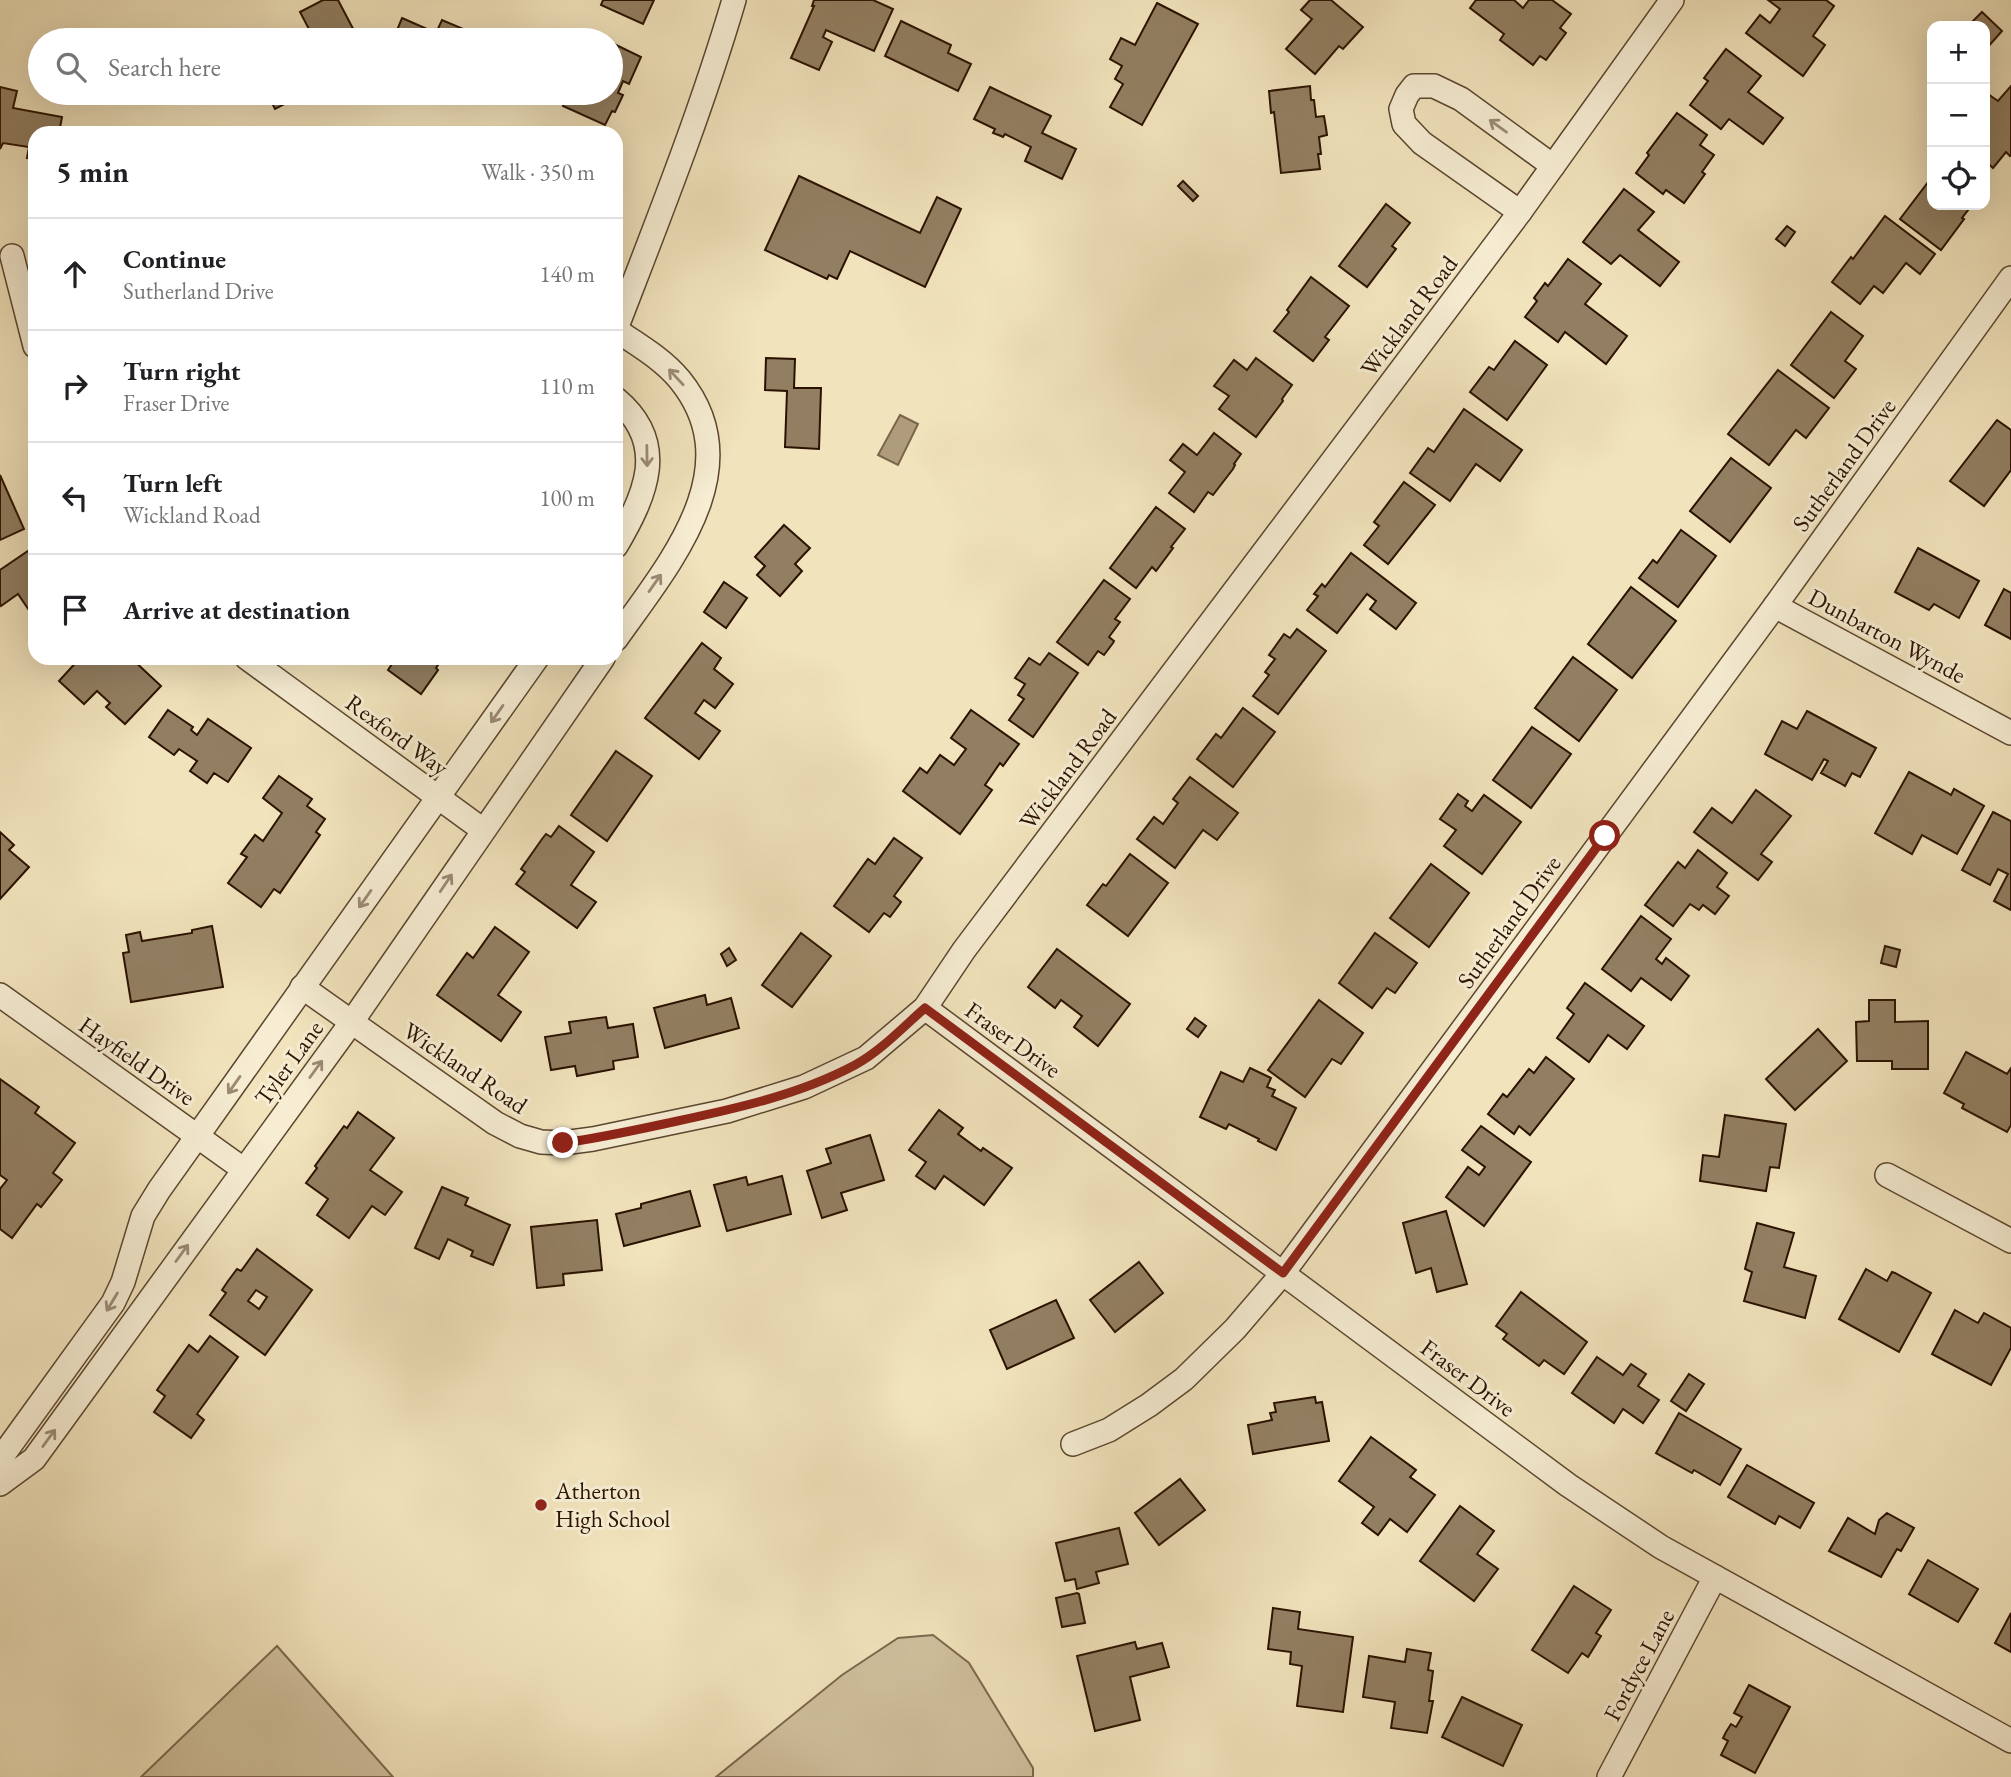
<!DOCTYPE html>
<meta charset="utf-8">
<style>
:root{--surface:#fff;--page:#f2f2f2;--text:#202124;--muted:#757577;--line:#e0e0e0}
body{margin:0;font-family:"EB Garamond",serif;background:var(--page);color:var(--text)}
.controls{position:absolute;right:21px;top:21px;display:grid;overflow:hidden;border-radius:14px;box-shadow:0 7px 28px #0002}
.controls button{width:63px;height:63px;display:grid;place-items:center;padding:0;border:0;border-bottom:2px solid var(--line);background:var(--surface);color:var(--text);font:35px sans-serif}
.stop{position:absolute;width:21px;height:21px;margin:-16px;border:5px solid #8f2418;border-radius:50%;background:#fff}
.stop.end{background:#8f2418;border-color:#fff;box-shadow:0 2px 7px #0008}
.list{margin:0;padding:0;list-style:none}
h2{display:flex;justify-content:space-between;align-items:center;height:91px;margin:0;padding:0 28px;font-size:30px}
h2 small{font-size:23px;font-weight:400;color:var(--muted)}
.list li{display:grid;grid-template-columns:46px 1fr auto;gap:21px;align-items:center;box-sizing:border-box;height:112px;padding:0 28px;border-top:2px solid var(--line)}
.list b{display:block;font-size:26px;white-space:nowrap}
.list p{margin:0;font-size:23px;white-space:nowrap;color:var(--muted)}
.list em{font-size:23px;font-style:normal;color:var(--muted)}
.icon{flex:none;width:38px;height:38px;fill:none;stroke:currentColor;stroke-width:2;stroke-linecap:round;stroke-linejoin:round}
.map{position:relative;flex:none;width:2011px;height:1777px;overflow:hidden}
.search{position:absolute;background:var(--surface);box-shadow:0 7px 28px #0002;left:28px;top:28px;width:595px;height:77px;display:flex;align-items:center;gap:18px;box-sizing:border-box;padding:0 24px;border-radius:38px;color:var(--muted);font-size:26px}
.panel{position:absolute;background:var(--surface);box-shadow:0 7px 28px #0002;left:28px;top:126px;width:595px;height:539px;border-radius:21px}
.map>svg:first-child{display:block}
.green{fill:#cfbf9c;stroke:#7d684e;stroke-width:2}
.water{fill:#ae9c7c;stroke:#7a654a;stroke-width:2}
.building{fill:#927f62;stroke:#2b1200;stroke-width:2;fill-rule:evenodd}
.lines{fill:none;stroke-linecap:round;stroke-linejoin:round}
.minor-casing{stroke:#5c462f;stroke-width:26}
.minor{stroke:#f6edd3;stroke-width:23}
.oneway{stroke:#9b8a74}
.route{stroke:#8f2418;stroke-width:9}
.poi-dot{fill:#8f2418;stroke:#f6edd3;stroke-width:2.5}
.labels{text-anchor:middle;stroke-width:6;stroke-linejoin:round;paint-order:stroke}
.street-label{font-size:24px;fill:#2b1200;stroke:#f6edd3}
.poi-label{font-size:24px;fill:#2b1200;stroke:#f6edd3;text-anchor:start}
</style>
<div class="map">
<svg width="2011" height="1777" viewBox="0 0 2011 1777">
<rect width="100%" height="100%" fill="#f1e3bc"/>
<filter id="stains"><feTurbulence type="fractalNoise" baseFrequency=".00286" numOctaves="4"/><feColorMatrix values="0 0 0 0 .2 0 0 0 0 .09 0 0 0 0 .02 0 0 0 .5 -.17"/></filter>
<radialGradient id="worn" r=".72"><stop offset=".6" stop-color="#630" stop-opacity="0"/><stop offset="1" stop-color="#630" stop-opacity=".3"/></radialGradient>
<g class="green">
<path d="M933,1635l36,28 64,105v9h-317l126,-102 56,-37z"/>
<path d="M277,1646l116,131h-252z"/>
</g>
<path class="water" d="M900,415l18,9 -20,41 -20,-10z"/>
<g class="building">
<path d="M323,0h15l21,40h-66l17,-9 -10,-19z"/>
<path d="M603,0h51l-11,24 -42,-19z"/>
<path d="M814,0h59l20,9 -19,42 -48,-21 -3,7 9,5 -13,28 -28,-12 23,-52h-2z"/>
<path d="M1310,0h21l32,27 -20,22 -4,-3 -24,28 -29,-25 26,-30 -11,-9z"/>
<path d="M1476,0h38l9,8 6,-8h23l19,14 -11,14 6,5 -20,27 -6,-4 -7,9 -33,-25 4,-6 -34,-26z"/>
<path d="M1768,0h58l8,6 -21,30 12,9 -22,31 -57,-43 14,-18 10,8 10,-14z"/>
<path d="M1157,3l41,21 -56,101 -32,-18 13,-23 -8,-5 7,-13 -12,-7 11,-21 14,7z"/>
<path d="M1982,12l20,19 -15,17 -2,-1v-21h-17z"/>
<path d="M402,18l34,15 6,-13 40,17 2,-4 15,7h-106z"/>
<path d="M901,21l50,24 -3,8 23,11 -13,27 -73,-35z"/>
<path d="M612,43l29,14 -12,27 -6,-3 -5,12 5,2 -8,17 -3,-1 -7,14 -42,-19 6,-13h42z"/>
<path d="M1726,49l35,27 -13,16 35,26 -20,26 -34,-25 -8,10 -31,-24 18,-24 -4,-3z"/>
<path d="M1310,86l1,14h3l2,17 8,-1 2,12 1,7 -8,2 2,17h-3l2,15 -39,4 -7,-61 -3,1 -2,-22z"/>
<path d="M2011,86v69l-1,1 -4,-4 -13,16 -8,-7v-69l13,9z"/>
<path d="M0,87l17,4 -4,17 49,9 -3,16h-24v27l-8,-2 2,-11 -26,-4 -3,6z"/>
<path d="M990,87l61,29 -9,17 34,16 -14,30 -37,-18 6,-14 -26,-13 -2,3 -2,-1 -8,-3 2,-4 -21,-10z"/>
<path d="M267,93h34l1,2 -27,14z"/>
<path d="M1677,113l30,22 -7,10 14,10 -12,17 3,2 -21,29 -18,-13 -3,4 -27,-21 13,-18 -2,-2z"/>
<path d="M799,176l121,57 17,-36 24,12 -36,78 -75,-36 -13,28 -8,-4 -2,4 -62,-29z"/>
<path d="M1932,177v28h40l-10,13 2,1 -23,31 -41,-31z"/>
<path d="M1183,181l15,15 -5,5 -15,-15z"/>
<path d="M1624,189l30,23 -16,18 41,32 -19,24 -40,-31 -9,9 -28,-22z"/>
<path d="M1386,204l24,19 -18,23 4,3 -29,38 -28,-21z"/>
<path d="M1885,216l50,38 -15,20 -14,-11 -23,30 -9,-7 -14,18 -28,-22 19,-25 2,2z"/>
<path d="M1787,226l8,6 -10,14 -9,-7z"/>
<path d="M1568,259l33,25 -16,20 42,32 -21,28 -41,-32 -7,10 -33,-25 12,-16 -3,-3 11,-15 3,3z"/>
<path d="M1311,277l38,29 -24,31 4,3 -16,21 -39,-30 15,-19 -2,-2z"/>
<path d="M1831,312l32,24 -18,25 11,8 -22,29 -43,-33z"/>
<path d="M1515,341l32,24 -40,55 -37,-28 19,-25 5,3z"/>
<path d="M766,358l29,1 -1,29h27l-2,61 -34,-2 2,-56 -22,-1z"/>
<path d="M1256,358l36,27 -10,14 1,2 -27,36 -37,-28 10,-13 -15,-10 20,-26 13,10z"/>
<path d="M1778,370l51,38 -23,30 -10,-8 -27,35 -41,-31z"/>
<path d="M1464,409l58,41 -22,31 -24,-17 -26,37 -40,-28 18,-25 6,4z"/>
<path d="M1997,420l14,10v40l-27,36 -34,-25z"/>
<path d="M1214,433l27,21 -7,10 1,1 -2,4 -20,26 -5,-3 -14,20 -25,-19 16,-21 -15,-12 13,-16 14,11z"/>
<path d="M1731,458l40,30 -41,54 -40,-31z"/>
<path d="M0,475l24,54 -24,11z"/>
<path d="M1404,482l31,23 -47,59 -24,-19 15,-19 -5,-4z"/>
<path d="M1156,507l29,22 -14,18 2,1 -17,23 -4,-4 -16,21 -26,-20z"/>
<path d="M784,525l26,23 -15,16 7,7 -22,25 -23,-21 8,-9 -10,-9z"/>
<path d="M1681,530l35,26 -38,51 -39,-29 14,-18 4,3z"/>
<path d="M1918,548l61,33 -20,37 -25,-14 -5,6 -34,-18z"/>
<path d="M28,551l7,10v58l-17,-25 -17,12 -1,-2v-34z"/>
<path d="M1351,553l65,50 -20,26 -26,-20 6,-8 -9,-7 -30,39 -30,-23 11,-14 -4,-2 8,-10 3,3z"/>
<path d="M1104,580l26,19 -15,20 5,3 -11,15 5,4 -1,2 -9,12 -6,-4 -10,14 -31,-23z"/>
<path d="M724,582l23,16 -21,30 -22,-16z"/>
<path d="M1631,587l45,34 -44,57 -44,-34z"/>
<path d="M2004,589l7,4v46l-26,-14z"/>
<path d="M1297,629l29,22 -48,63 -25,-18 16,-21 -4,-3 10,-13 -6,-4 15,-21 6,4z"/>
<path d="M702,643l19,15 -7,11 19,15 -18,24 -11,-8 -9,13 25,18 -21,28 -54,-41z"/>
<path d="M1049,653l29,20 -45,64 -24,-17 15,-21 -6,-4 7,-11 -10,-6 14,-20 11,7z"/>
<path d="M1573,657l44,33 -38,51 -44,-33z"/>
<path d="M80,658h33l3,2 2,-2h13l30,28 -36,38 -19,-17 4,-4 -13,-12 -13,13 -25,-23z"/>
<path d="M396,658h47l-7,10 2,2 -17,24 -33,-24z"/>
<path d="M1243,708l32,24 -42,55 -36,-28 19,-25 5,4z"/>
<path d="M168,710l25,17 -2,3 6,5 11,-16 43,29 -23,34 -14,-9 -7,10 -17,-12 7,-10 -18,-12 -5,6 -25,-18z"/>
<path d="M971,710l48,34 -16,22 -3,-3 -15,22 7,5 -32,44 -57,-43 17,-23 7,5 13,-18 14,10 12,-16 -15,-11z"/>
<path d="M1807,711l69,37 -16,29 -8,-4 -7,13 -5,-3 -19,-10 7,-12 -4,-2 -12,21 -47,-26 17,-33 15,8z"/>
<path d="M1532,727l39,27 -40,54 -38,-28z"/>
<path d="M616,751l36,25 -45,65 -36,-26z"/>
<path d="M1909,772l39,21 3,2 3,-6 30,17 -27,48 -35,-19 -10,19 -37,-21z"/>
<path d="M279,776l33,23 -5,7 18,13 -9,13 4,3 -40,58 -6,-4 -13,18 -33,-24 19,-26 -6,-3 14,-19 8,6 19,-28 -19,-15z"/>
<path d="M1190,777l48,36 -21,27 -14,-10 -28,38 -38,-29 17,-22 9,7 15,-21 -5,-4z"/>
<path d="M1756,790l35,26 -30,38 11,8 -14,18 -64,-48 18,-24 20,15z"/>
<path d="M1458,794l10,7 -3,5 7,5 12,-16 37,27 -39,52 -38,-28 12,-16 -16,-11z"/>
<path d="M1993,812l18,9v89l-17,-9 14,-27 -10,-5 -8,16 -28,-15z"/>
<path d="M559,826l35,26 -23,33 25,17 -19,26 -61,-44 9,-12 -4,-3 21,-30 4,-5 5,3z"/>
<path d="M0,832l14,13 -5,5 20,17 -29,32z"/>
<path d="M894,838l28,20 -28,38 7,6 -2,3 -9,12 -6,-4 -15,19 -35,-26 34,-47 7,5z"/>
<path d="M1698,850l29,23 -10,14 12,9 -14,18 -12,-9 -4,5 -9,-6 -17,22 -28,-21 33,-43 7,6z"/>
<path d="M1130,854l38,29 -40,53 -41,-31 16,-21 3,2z"/>
<path d="M1431,864l38,29 -40,54 -39,-29z"/>
<path d="M1641,916l30,23 -15,20 6,5 4,-6 23,18 -18,24 -30,-22 -10,13 -29,-22z"/>
<path d="M212,926l11,61 -92,15 -8,-49 6,-1 -3,-17 14,-3 2,9 50,-8v-3z"/>
<path d="M495,927l34,25 -31,43 23,17 -20,29 -64,-46 30,-42 6,5z"/>
<path d="M801,933l30,23 -39,51 -30,-22z"/>
<path d="M1375,933l42,30 -22,30 -8,-5 -15,20 -33,-25z"/>
<path d="M1885,946l15,4 -4,17 -15,-4z"/>
<path d="M729,948l7,12 -9,6 -6,-12z"/>
<path d="M1057,949l73,55 -32,42 -24,-19 8,-11 -21,-16 -6,8 -27,-21z"/>
<path d="M1585,983l59,43 -17,23 -19,-14 -19,27 -32,-24 17,-24 -7,-6z"/>
<path d="M705,995l2,10 24,-7 8,30 -74,20 -11,-40z"/>
<path d="M1319,1000l44,33 -22,31 -9,-5 -27,38 -37,-27z"/>
<path d="M1869,1000h26v22l33,-1v48h-36v-8h-35l-1,-39 13,-1z"/>
<path d="M606,1017l2,11 25,-4 5,33 -25,4 1,8 -37,7 -2,-10 -24,4 -6,-33 26,-4 -2,-11z"/>
<path d="M1195,1018l11,8 -8,11 -11,-8z"/>
<path d="M1818,1029l29,32 -52,49 -29,-31z"/>
<path d="M1966,1052l41,22 4,-6v57l-4,7 -45,-24 2,-4 -20,-11z"/>
<path d="M1546,1057l28,22 -44,56 -11,-9 -5,8 -26,-20 15,-20 4,3 22,-28 5,4z"/>
<path d="M1250,1068l21,10 -4,9 8,3 -3,6 24,12 -20,42 -18,-9 1,-2 -30,-15 -3,5 -26,-12 21,-45 22,10z"/>
<path d="M0,1079l39,28 -4,6 40,30 -22,30 9,7 -21,27 -4,-3 -25,34 -12,-9v-40l7,-9 -7,-5z"/>
<path d="M939,1110l24,18 -5,6 23,17 2,-3 29,20 -28,37 -40,-29 -9,13 -19,-13 10,-14 -17,-12z"/>
<path d="M358,1112l36,26 -24,32 32,22 -17,23 -13,-9 -23,32 -32,-23 11,-16 -22,-16 11,-15 -2,-2 29,-40 3,2z"/>
<path d="M1725,1115l61,9 -7,44 -9,-1 -4,24 -66,-10 3,-26 16,2z"/>
<path d="M1481,1126l50,36 -47,64 -38,-29 22,-30 11,8 6,-8 -23,-17z"/>
<path d="M870,1135l14,45 -43,13 6,17 -25,8 -15,-47 24,-8 -5,-14z"/>
<path d="M782,1176l9,38 -64,17 -13,-46 32,-8 2,8z"/>
<path d="M442,1187l26,11 -3,7 45,20 -17,40 -22,-9 2,-5 -25,-12 -9,20 -24,-11z"/>
<path d="M690,1191l10,35 -76,20 -8,-32 25,-6v-4z"/>
<path d="M1446,1211l21,73 -30,8 -6,-24 -15,5 -13,-50z"/>
<path d="M597,1220l5,50 -39,4 1,11 -27,3 -6,-61z"/>
<path d="M1757,1223l37,10 -10,34 32,9 -11,42 -61,-17 8,-29 -7,-3z"/>
<path d="M257,1249l55,41 -47,65 -55,-40 16,-22 -4,-3 6,-9 9,-12 4,2zM256,1290l11,7 -8,12 -11,-8z"/>
<path d="M1139,1262l24,31 -48,39 -25,-32z"/>
<path d="M1866,1269l21,12 5,-9 3,1 36,20 -32,59 -60,-33z"/>
<path d="M1521,1292l66,50 -23,32 -20,-14 -5,6 -36,-27 4,-5 -11,-8z"/>
<path d="M1056,1300l18,38 -67,31 -17,-39z"/>
<path d="M1955,1310l23,13 6,-10 27,15v20l-20,37 -59,-31z"/>
<path d="M210,1336l28,21 -41,57 7,6 -13,18 -37,-26 11,-16 -8,-6 32,-45 9,7z"/>
<path d="M1597,1357l26,18 8,-11 15,10 -8,12 21,14 -16,23 -20,-14 -9,14 -42,-30z"/>
<path d="M1689,1374l15,10 -18,27 -15,-10z"/>
<path d="M1315,1397l1,6 6,-1 7,39 -76,13 -5,-29 24,-5 -2,-7 6,-1 -2,-9z"/>
<path d="M1679,1413l62,36 -21,36 -26,-15 -2,3 -36,-20z"/>
<path d="M1371,1437l45,33 -6,7 25,18 -28,37 -17,-13 -12,16 -16,-12 12,-16 -35,-26z"/>
<path d="M1747,1465l67,38 -14,25 -21,-12 -4,8 -47,-27z"/>
<path d="M1180,1479l25,31 -46,35 -24,-32z"/>
<path d="M1460,1506l34,25 -17,23 21,15 -24,32 -54,-40z"/>
<path d="M1887,1513l27,15 -13,23 -4,-2 -16,28 -52,-26 19,-33 27,16 4,-14z"/>
<path d="M1119,1528l9,36 -32,8 3,11 -22,6 -2,-10 -10,2 -9,-38z"/>
<path d="M1928,1560l50,29 -20,33 -49,-28z"/>
<path d="M1574,1586l37,24 -15,23 5,3 -13,21 -6,-4 -14,20 -36,-23z"/>
<path d="M1077,1593l2,1 6,29 -23,4 -6,-29z"/>
<path d="M1273,1608l27,4 -2,17 55,8 -10,75 -46,-6 5,-40 -12,-2 1,-12 -23,-3z"/>
<path d="M2011,1613v39l-16,-9z"/>
<path d="M1135,1642l2,7 25,-6 7,24 -39,10 10,43 -45,11 -18,-75z"/>
<path d="M1407,1649l24,4 -3,17 5,1 -4,30h4l-6,32 -36,-5 4,-26 -32,-5 6,-41 36,6z"/>
<path d="M1749,1685l41,22 -35,66 -34,-18 7,-14 -5,-3 3,-6 5,-8 5,3 6,-10 -8,-4z"/>
<path d="M1462,1697l60,28 -19,41 -61,-29z"/>
</g>
<g class="lines">
<defs>
<g id="minor">
<path d="M1520,212l-98,-69 -18,-19 -3,-15 6,-14 7,-9h20l27,13 92,67"/>
<path d="M12,256l23,90"/>
<path d="M616,329c42,-109 85,-217 118,-329"/>
<path d="M616,330c21,14 47,29 64,50 72,89 -12,185 -64,259"/>
<path d="M616,399c53,44 30,96 0,147"/>
<path d="M1775,606l236,127"/>
<path d="M247,658l236,172"/>
<path d="M302,987l193,136 25,13 21,6 22,1 30,-4 134,-28 77,-24 62,-29 59,-50 39,-58 556,-738 152,-212"/>
<path d="M0,995l243,174"/>
<path d="M925,1008l643,477 93,62 350,194"/>
<path d="M1887,1175l124,66"/>
<path d="M1073,1444l36,-14 40,-25 35,-26 51,-50 48,-56 492,-667 236,-328"/>
<path d="M0,1462l6,-11 107,-148 10,-21 20,-66 16,-26 378,-532"/>
<path d="M0,1484l34,-25 317,-436 252,-365"/>
<path d="M1609,1777l106,-200"/>
</g>
</defs>
<use href="#minor" class="minor-casing"/>
<use href="#minor" class="minor"/>
</g>
<defs><path id="oneway-shaft" d="M-6 0H5M1.5-3L5.5 0L1.5 3" fill="none" stroke-width="1.6" stroke-linecap="round" stroke-linejoin="round" transform="scale(1.75)"/></defs>
<g class="oneway">
<use href="#oneway-shaft" transform="translate(1498 126) rotate(-144)"/>
<use href="#oneway-shaft" transform="translate(676 377) rotate(-133)"/>
<use href="#oneway-shaft" transform="translate(647 456) rotate(89)"/>
<use href="#oneway-shaft" transform="translate(655 583) rotate(-55)"/>
<use href="#oneway-shaft" transform="translate(497 714) rotate(125)"/>
<use href="#oneway-shaft" transform="translate(446 883) rotate(-56)"/>
<use href="#oneway-shaft" transform="translate(365 899) rotate(125)"/>
<use href="#oneway-shaft" transform="translate(316 1069) rotate(-54)"/>
<use href="#oneway-shaft" transform="translate(234 1085) rotate(125)"/>
<use href="#oneway-shaft" transform="translate(182 1253) rotate(-54)"/>
<use href="#oneway-shaft" transform="translate(112 1302) rotate(121)"/>
<use href="#oneway-shaft" transform="translate(49 1438) rotate(-54)"/>
</g>
<g class="lines">
<path class="route" d="M563,1143c37,-5 73,-13 110,-21 61,-13 126,-27 182,-57 26,-14 48,-38 70,-57l358,265 322,-437"/>
</g>
<circle class="poi-dot" cx="541" cy="1505" r="7"/>
<g class="labels">
<g class="street-label">
<text transform="translate(1409 316) rotate(-53)" y="8">Wickland Road</text>
<text transform="translate(1844 465) rotate(-54)" y="8">Sutherland Drive</text>
<text transform="translate(1887 636) rotate(28)" y="8">Dunbarton Wynde</text>
<text transform="translate(397 735) rotate(36)" y="8">Rexford Way</text>
<text transform="translate(1068 769) rotate(-53)" y="8">Wickland Road</text>
<text transform="translate(1509 922) rotate(-54)" y="8">Sutherland Drive</text>
<text transform="translate(1013 1040) rotate(36)" y="8">Fraser Drive</text>
<text transform="translate(137 1061) rotate(35)" y="8">Hayfield Drive</text>
<text transform="translate(289 1063) rotate(-54)" y="8">Tyler Lane</text>
<text transform="translate(465 1068) rotate(34)" y="8">Wickland Road</text>
<text transform="translate(1468 1378) rotate(37)" y="8">Fraser Drive</text>
<text transform="translate(1639 1665) rotate(-62)" y="8">Fordyce Lane</text>
</g>
<g class="poi-label">
<text x="555" y="1499">Atherton<tspan x="555" dy="28">High School</tspan></text>
</g>
</g>
<rect width="100%" height="100%" filter="url(#stains)"/>
<rect width="100%" height="100%" fill="url(#worn)"/>
</svg>
<div class="controls">
<button>+</button>
<button>−</button>
<button><svg class="icon" aria-label="locate" viewBox="0 0 24 24"><circle cx="12" cy="12" r="6"/><path d="M12 2v4M12 18v4M2 12h4M18 12h4"/></svg></button>
</div>
<div class="stop" style="left:1605px;top:836px"></div>
<div class="stop end" style="left:563px;top:1143px"></div>
<div class="search"><svg class="icon" aria-label="search" viewBox="0 0 24 24"><circle cx="10" cy="10" r="6"/><path d="M15 15l6 6"/></svg>Search here</div>
<section class="panel">
<h2>5 min<small>Walk · 350 m</small></h2>
<ul class="list">
<li><svg class="icon" aria-label="ahead" viewBox="0 0 24 24"><path d="M12 20V5M6 11l6-6 6 6"/></svg><div><b>Continue</b><p>Sutherland Drive</p></div><em>140 m</em></li>
<li><svg class="icon" aria-label="right" viewBox="0 0 24 24"><path d="M7 20v-9h11M14 6l5 5-5 5"/></svg><div><b>Turn right</b><p>Fraser Drive</p></div><em>110 m</em></li>
<li><svg class="icon" aria-label="left" viewBox="0 0 24 24"><path d="M17 20v-9H6M10 6l-5 5 5 5"/></svg><div><b>Turn left</b><p>Wickland Road</p></div><em>100 m</em></li>
<li><svg class="icon" aria-label="arrive" viewBox="0 0 24 24"><path d="M6 21V4h12l-3 4 3 4H6"/></svg><div><b>Arrive at destination</b></div></li>
</ul>
</section>
</div>
